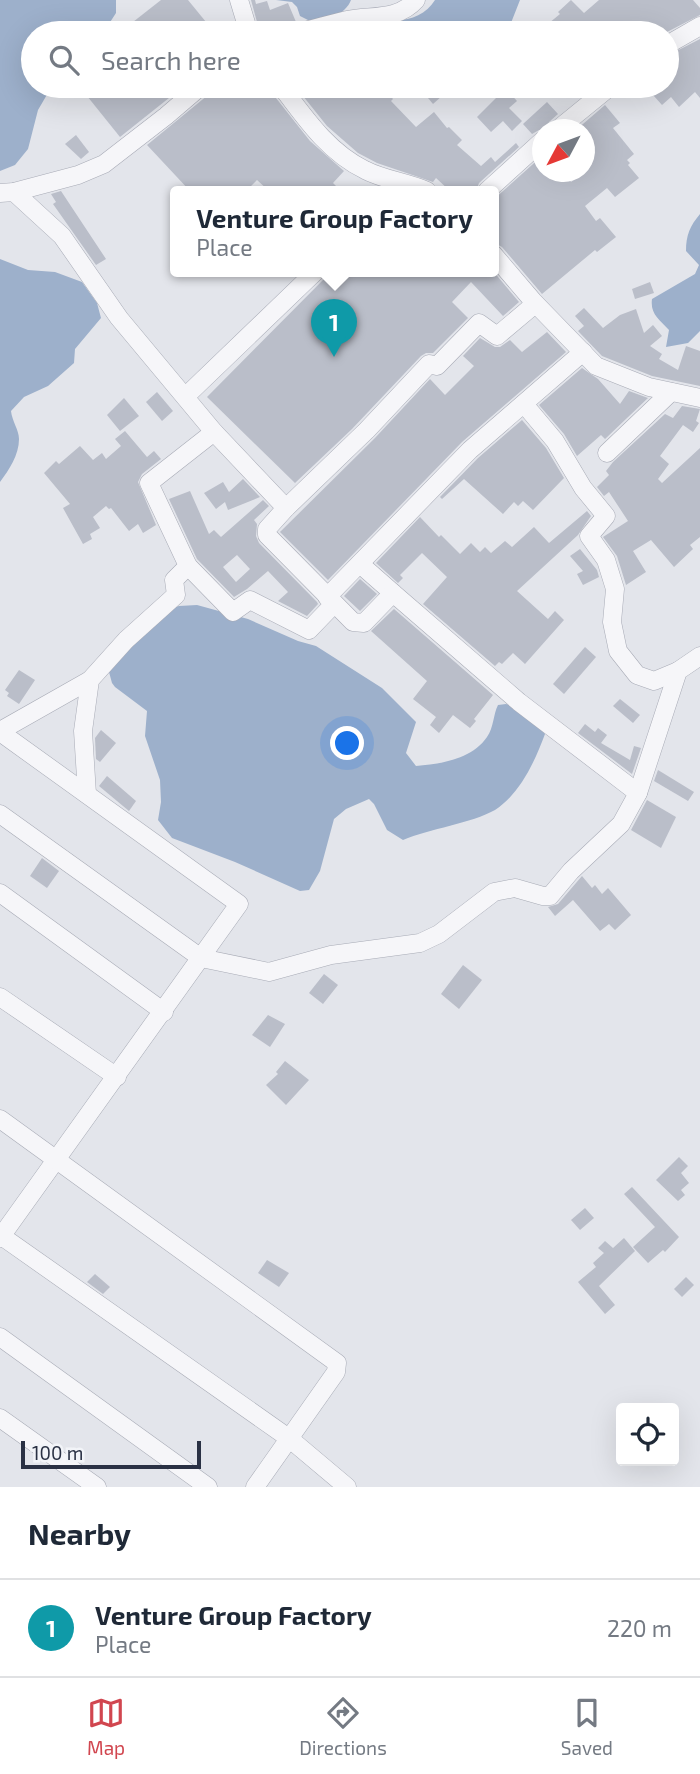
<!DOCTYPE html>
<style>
:root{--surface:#fff;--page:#f2f2f3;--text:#1f2937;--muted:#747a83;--line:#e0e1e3;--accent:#d1464f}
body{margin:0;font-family:"Exo 2",sans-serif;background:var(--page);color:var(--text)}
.controls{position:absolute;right:21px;bottom:21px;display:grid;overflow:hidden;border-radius:7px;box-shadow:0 7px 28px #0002}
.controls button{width:63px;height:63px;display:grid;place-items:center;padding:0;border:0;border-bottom:2px solid var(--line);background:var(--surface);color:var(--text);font:35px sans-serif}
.compass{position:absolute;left:532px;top:119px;width:63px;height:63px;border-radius:50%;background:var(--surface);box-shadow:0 7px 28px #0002;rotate:229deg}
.scale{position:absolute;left:21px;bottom:18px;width:180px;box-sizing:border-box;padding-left:7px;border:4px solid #2a3144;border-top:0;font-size:19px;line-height:24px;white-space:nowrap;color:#2a3144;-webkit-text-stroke:5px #f2f4f8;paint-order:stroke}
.you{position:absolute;left:348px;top:744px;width:24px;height:24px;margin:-18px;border:5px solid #fff;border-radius:50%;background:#1a73e8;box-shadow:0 0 0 10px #1a73e833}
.badge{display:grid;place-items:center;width:46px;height:46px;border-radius:50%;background:var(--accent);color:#fff;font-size:23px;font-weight:700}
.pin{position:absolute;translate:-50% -58px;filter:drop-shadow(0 2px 4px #0008)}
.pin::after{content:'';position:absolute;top:37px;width:24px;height:21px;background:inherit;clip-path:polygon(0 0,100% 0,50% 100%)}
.popup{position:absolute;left:170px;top:186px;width:329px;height:91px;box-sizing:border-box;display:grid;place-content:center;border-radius:7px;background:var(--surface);filter:drop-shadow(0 2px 5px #0005);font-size:23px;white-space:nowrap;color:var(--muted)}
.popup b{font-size:26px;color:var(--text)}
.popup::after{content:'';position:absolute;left:50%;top:100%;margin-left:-14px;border:14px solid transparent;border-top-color:var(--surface)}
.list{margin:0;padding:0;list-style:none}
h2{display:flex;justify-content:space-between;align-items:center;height:91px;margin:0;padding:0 28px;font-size:30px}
h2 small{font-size:23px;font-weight:400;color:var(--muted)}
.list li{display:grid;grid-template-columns:46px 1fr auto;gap:21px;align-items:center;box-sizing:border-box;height:98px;padding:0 28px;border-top:2px solid var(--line)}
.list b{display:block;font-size:26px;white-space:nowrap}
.list p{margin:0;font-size:23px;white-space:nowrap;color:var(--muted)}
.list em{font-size:23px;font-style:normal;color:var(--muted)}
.icon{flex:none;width:38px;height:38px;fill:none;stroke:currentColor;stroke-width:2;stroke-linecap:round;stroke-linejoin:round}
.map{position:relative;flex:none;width:700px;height:1487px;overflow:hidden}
.search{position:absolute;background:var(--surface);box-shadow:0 7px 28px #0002;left:21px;right:21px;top:21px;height:77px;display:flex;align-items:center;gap:18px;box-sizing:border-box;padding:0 24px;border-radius:38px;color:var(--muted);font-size:26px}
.sheet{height:189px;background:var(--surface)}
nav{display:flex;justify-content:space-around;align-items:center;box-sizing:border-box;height:98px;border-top:2px solid var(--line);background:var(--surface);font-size:19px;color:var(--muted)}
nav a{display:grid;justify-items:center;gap:4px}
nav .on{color:var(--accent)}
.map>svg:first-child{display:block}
.water{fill:#9db0cb}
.building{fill:#babec9;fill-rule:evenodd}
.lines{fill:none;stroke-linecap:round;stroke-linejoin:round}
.minor-casing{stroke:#a8abb6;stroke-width:19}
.minor{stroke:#f6f6f9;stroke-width:18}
</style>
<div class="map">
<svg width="700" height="1487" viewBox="0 0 700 1487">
<rect width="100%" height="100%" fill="#e3e5eb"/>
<g class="water">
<path d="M0,0h116v13l-13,20h-70v53h19l-14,24 -10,39 -13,16 -15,6z"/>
<path d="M276,0h75c-6,15 -22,19 -37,23l-14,-7 -3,-9 -5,-5z"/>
<path d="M435,0h85l-13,33h-122l8,-13c16,1 33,-5 42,-20z"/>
<path d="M700,214v117l-12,12 -22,4 3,-17c-10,-11 -19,-16 -17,-31l43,-25 4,-9 -13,-14c0,-16 4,-25 14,-37z"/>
<path d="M0,259l28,11 27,2 27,10 15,21 4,15 -26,31 -1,14 -26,23 -24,11 -13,14c1,10 8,19 8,28 0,16 -10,31 -19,43z"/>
<path d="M197,605l51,14 50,22 18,5 66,42 34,34 -10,31 10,13c25,-2 56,-7 71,-29 7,-10 6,-22 11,-32l8,-1 6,2 31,25 2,3c-10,27 -25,60 -50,76 -23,13 -66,19 -92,30l-16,-10 -13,-26 -5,-5 -23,10 -12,10 -14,52 -11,19 -9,1 -65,-29 -63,-24 -14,-18 3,-18 -1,-22 -15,-44 2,-25 -32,-24 -3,-4 -3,-11 56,-62 14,-4z"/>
</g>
<g class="building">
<path d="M161,0h27l27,33h-96z"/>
<path d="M251,0h4l1,4 11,-3 3,9 18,-7 8,19 -7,3 -3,8h-26z"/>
<path d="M571,0l13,13 15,-13h94l7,8v7l-35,18h-128l23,-19 -2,-2z"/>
<path d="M700,39v59l-5,-6 -16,15 -8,-10 -9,8 -17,-19h22v-30z"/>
<path d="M79,86h105l-64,51z"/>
<path d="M212,86h58l2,7 38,48 34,30 -11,12 8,8h-72l-12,-11 -11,11h-56l-43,-46 61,-50z"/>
<path d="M295,86h87l11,13 -2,2 25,26 18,-15 13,16 2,-1 13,13 -5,5 24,21 10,-9 4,5 21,-19 3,4 -40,36 -3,8h-26l-14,-13 -3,4 -56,-19 -19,-10 -31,-27z"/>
<path d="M418,86h16l8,10 -9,8z"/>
<path d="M507,90l10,11 -8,7 13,13 -10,10 -9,-10 -12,11 -14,-15 20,-20 2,1z"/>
<path d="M547,102l11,12 -9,8 -3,8h-7l-7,4 -9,-10z"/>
<path d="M605,105l15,18 -7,5 21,26 -7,6 3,3 -2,2 11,13 -24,19 -8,-9 -22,18 11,15 4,-3 16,19 -19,15 -2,-2 -53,44 -40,-47 -9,-5v-42l49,-44v16h21l8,10 13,-10 6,-5 -6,-7v-30h-8z"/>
<path d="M76,135l13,17 -8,7 -16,-15z"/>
<path d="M61,191l45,68 -10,6 -43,-61 3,-2 -5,-8z"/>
<path d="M329,271h164l26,31 -16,14 -32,-34 -19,20 16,16 -35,35h-7l-5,3 -69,73 -57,54 -88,-86 117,-118z"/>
<path d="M650,282l4,11 -19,6 -3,-10z"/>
<path d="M584,308l19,20 17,-13 16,-6 8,24 9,-8 9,11 -12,10 12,8 -3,5 19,11 8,-24 14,5v35l-48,-10 -50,-20 -24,-25 6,-5 -9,-10z"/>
<path d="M547,332l19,20 -104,90 -134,138 -48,-48 95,-94 55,-59 15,16 29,-29 -11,-10 17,-18 15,9h5l10,-7 12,12z"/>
<path d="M582,368l16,11 22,25 9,-13 19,7 -43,41 -4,-4 -24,21 -13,-22 -25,-29z"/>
<path d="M157,392l16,19 -11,10 -16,-19z"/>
<path d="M124,398l15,18 -19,15 -13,-16z"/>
<path d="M682,406l18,3 -4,12 3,2 -6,9 -10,-7 -23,31 9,8 -11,15 4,4 38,-35v89l-10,8 3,4 -19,18 -23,-27 -18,11 13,21 -20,13 -9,-29 -14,-19 25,-16 -19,-29 -5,4 -7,-9 12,-12 -3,-4 7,-9 52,-48 8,4z"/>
<path d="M522,420l24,28 18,30 -31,32 -10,-9 -5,5 -4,-4 -11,12 -39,-35 -22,20 -2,-2 38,-39z"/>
<path d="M125,431l22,26 7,-6 7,8 -19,15 -4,8 18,43 -13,8 -5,-9 -9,7 -18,-23 -2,1 -3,-3 -13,11 7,11 -10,6 2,5 -9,5 -20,-36 7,-4 -26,-31 12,-12 3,3 21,-18 13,14 9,-7 4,6 15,-13 -6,-7z"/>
<path d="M243,479l17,18 -32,13 -3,-8 -9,7 -12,-16 19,-11 6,10z"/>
<path d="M190,491l19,43 5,-4 7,7 42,-37 6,6 -15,14 3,4 -1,12 3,7 58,59 1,2 -11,12 -29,-15 10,-9 -20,-21 -21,18 -13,8 -37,-38 -28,-60zM237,555l13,14 -14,13 -13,-15z"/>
<path d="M587,511l4,5 -13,19 -61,56 31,28 7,-8 9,9 -39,44 -12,-11 -11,11 -3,-2 -4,4 -72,-62 24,-27 -25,-24 -22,22 3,3 -5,5 -22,-20 44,-46 19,20 2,-2 19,19 11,-11 9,9 5,-5 6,6 14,-12 7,6 22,-20 15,16z"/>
<path d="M580,549l17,21 2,7 -16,8 -6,-11 6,-3 -13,-15z"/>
<path d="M360,579l17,15 -17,17 -16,-15z"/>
<path d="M394,609l99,86 -19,24 2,2 -6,7 -17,-13 -14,18 -9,-8 6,-8 -23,-18 14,-18 -56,-50z"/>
<path d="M585,647l11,10 -32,37 -11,-10z"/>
<path d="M19,670l16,10 -16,24 -12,-8 2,-3 -4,-3z"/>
<path d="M620,699l20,16 -7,8 -20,-17z"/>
<path d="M585,724l10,8 3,-4 9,7 -6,8 29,17 4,-14 7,2 -9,26 -54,-41z"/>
<path d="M101,730l15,13 -16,19 -4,-3 -1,-21z"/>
<path d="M658,770l36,22 -6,9 -34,-20z"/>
<path d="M107,776l29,25 -7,10 -30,-25z"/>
<path d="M647,800l29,17 -15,31 -30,-18z"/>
<path d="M42,858l17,13 -12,17 -17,-12z"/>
<path d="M582,876l10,12 3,-3 7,9 6,-6 23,27 -16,15 -6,-6 -9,7 -27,-31 -18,16 -7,-9 10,-3z"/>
<path d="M463,965l19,15 -23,29 -18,-15z"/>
<path d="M324,974l14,11 -15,19 -14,-11z"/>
<path d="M268,1015l17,9 -15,23 -18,-12z"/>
<path d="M285,1061l24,19 -23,25 -20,-20 12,-11 -2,-2z"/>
<path d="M679,1157l9,9 -7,7 8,10 -8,7 4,5 -7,6 -22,-21z"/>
<path d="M632,1187l47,50 -14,15 -2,-2 -15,13 -15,-16 22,-20 -31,-33z"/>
<path d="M585,1208l9,10 -14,12 -9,-10z"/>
<path d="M624,1238l11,13 -36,35 16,19 -10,9 -27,-32 18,-15 -3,-4 11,-10 -6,-5 7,-7 8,7z"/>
<path d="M267,1260l22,13 -10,14 -21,-14z"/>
<path d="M95,1274l15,13 -7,7 -16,-12z"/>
<path d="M686,1277l8,8 -12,12 -8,-8z"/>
</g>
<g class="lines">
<defs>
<g id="minor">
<path d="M239,0l10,33"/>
<path d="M297,33c17,-4 33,-9 50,-13 25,-5 50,1 69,-20"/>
<path d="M667,45l33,-19"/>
<path d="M281,86c24,32 47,66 84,84 19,10 42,12 62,21"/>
<path d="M557,130l54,-44"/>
<path d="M487,191l55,-50"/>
<path d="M0,193l14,-1 64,-17 26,-11 62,-48 35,-30"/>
<path d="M493,254l40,47 63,65 53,21 51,11"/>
<path d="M186,396l130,-125"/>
<path d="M524,404l31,37 28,47 23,28 -17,20 17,24 9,29 -3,33 6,29 19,24 17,6 24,-10"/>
<path d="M607,453l64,-61"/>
<path d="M286,508l81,-78 62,-66 8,2 42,-43 18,13 38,-32"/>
<path d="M360,564l33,29"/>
<path d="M188,566l45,46 17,-12 59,30 25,-26"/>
<path d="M327,597l143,-147 113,-98"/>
<path d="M0,731l90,-51"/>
<path d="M0,732l239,172 -239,334"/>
<path d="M638,793l40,-122 22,-15"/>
<path d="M87,794l-4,-63 7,-51 36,-40 50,-45 -2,-15 14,-14 -39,-83 65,-51"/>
<path d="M0,814l201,144 68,14 62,-17 89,-12 19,-9 55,-42 21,-4 28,8h7l21,-25 50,-47 17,-31 -119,-91 -126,-109 -29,30 -11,-1 -86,-87v-6l19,-21 -72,-76 -95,-114 -57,-82 -48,-44"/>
<path d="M0,893l164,119"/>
<path d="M0,997l117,80"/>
<path d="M0,1119l337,244 -1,9 -81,115"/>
<path d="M0,1235l290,204 57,48"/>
<path d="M0,1337l208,150"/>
<path d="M0,1418l97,69"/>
</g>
</defs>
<use href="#minor" class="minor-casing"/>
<use href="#minor" class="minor"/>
</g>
</svg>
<div class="controls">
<button><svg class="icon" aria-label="locate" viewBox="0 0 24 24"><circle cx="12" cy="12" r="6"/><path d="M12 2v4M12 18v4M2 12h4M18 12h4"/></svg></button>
</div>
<svg class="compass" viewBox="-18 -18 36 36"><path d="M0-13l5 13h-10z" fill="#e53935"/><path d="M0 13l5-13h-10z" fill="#747a83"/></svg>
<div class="scale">100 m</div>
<div class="you"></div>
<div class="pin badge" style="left:334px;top:357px;background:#0f9aa8">1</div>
<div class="popup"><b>Venture Group Factory</b>Place</div>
<div class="search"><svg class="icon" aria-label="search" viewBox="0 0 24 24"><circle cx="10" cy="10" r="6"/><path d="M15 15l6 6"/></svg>Search here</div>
</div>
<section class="sheet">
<h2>Nearby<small></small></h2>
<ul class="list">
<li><span class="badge" style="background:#0f9aa8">1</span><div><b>Venture Group Factory</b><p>Place</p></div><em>220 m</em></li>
</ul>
</section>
<nav>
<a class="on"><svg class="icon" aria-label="map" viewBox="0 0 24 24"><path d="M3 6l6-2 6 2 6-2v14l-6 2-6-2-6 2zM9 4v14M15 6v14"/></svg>Map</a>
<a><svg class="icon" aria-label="directions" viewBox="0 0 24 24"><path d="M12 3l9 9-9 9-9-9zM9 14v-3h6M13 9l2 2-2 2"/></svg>Directions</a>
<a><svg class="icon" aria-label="saved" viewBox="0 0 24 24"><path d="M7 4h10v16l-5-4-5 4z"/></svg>Saved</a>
</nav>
